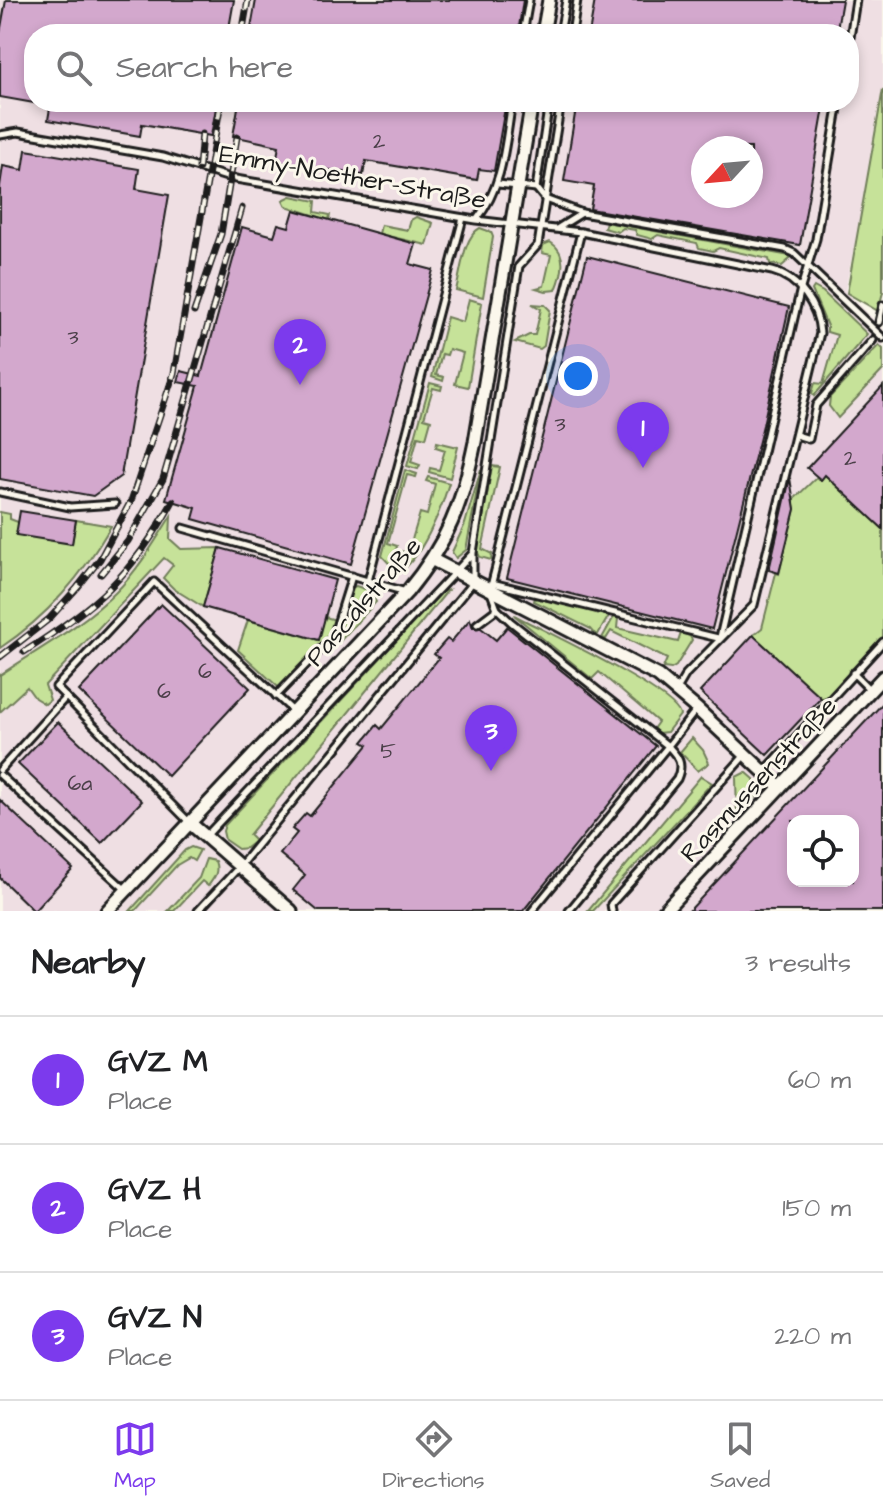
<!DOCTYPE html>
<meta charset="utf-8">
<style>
:root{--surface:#fff;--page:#f6f6f6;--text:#202124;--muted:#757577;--line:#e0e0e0;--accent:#7c3aed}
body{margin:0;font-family:"Architects Daughter",sans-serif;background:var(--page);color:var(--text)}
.controls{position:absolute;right:24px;bottom:24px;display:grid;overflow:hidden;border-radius:16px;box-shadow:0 4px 12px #0003}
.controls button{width:72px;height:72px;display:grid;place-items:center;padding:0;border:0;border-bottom:2px solid var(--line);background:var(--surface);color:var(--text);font:40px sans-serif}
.compass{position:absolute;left:691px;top:136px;width:72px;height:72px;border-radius:50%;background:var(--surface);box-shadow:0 4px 12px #0003;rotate:244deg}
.you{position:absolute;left:578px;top:376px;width:28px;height:28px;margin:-20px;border:6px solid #fff;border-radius:50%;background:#1a73e8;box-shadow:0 0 0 12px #1a73e833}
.badge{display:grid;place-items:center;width:52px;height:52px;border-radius:50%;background:var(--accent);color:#fff;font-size:26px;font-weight:700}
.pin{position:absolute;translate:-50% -66px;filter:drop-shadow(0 2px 4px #0008)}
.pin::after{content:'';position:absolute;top:42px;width:28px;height:24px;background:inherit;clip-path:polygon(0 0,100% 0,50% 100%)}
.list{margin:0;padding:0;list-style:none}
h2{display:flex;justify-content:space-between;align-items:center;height:104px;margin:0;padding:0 32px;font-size:34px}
h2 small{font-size:26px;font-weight:400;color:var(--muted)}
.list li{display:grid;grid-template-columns:52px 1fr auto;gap:24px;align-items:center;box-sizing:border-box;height:128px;padding:0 32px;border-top:2px solid var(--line)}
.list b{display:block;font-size:30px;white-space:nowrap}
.list p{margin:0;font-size:26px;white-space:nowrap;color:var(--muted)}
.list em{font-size:26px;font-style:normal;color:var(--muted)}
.icon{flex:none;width:44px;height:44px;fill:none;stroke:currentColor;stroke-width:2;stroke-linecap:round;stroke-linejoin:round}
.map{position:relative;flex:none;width:883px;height:911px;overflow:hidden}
.search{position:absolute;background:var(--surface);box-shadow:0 4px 12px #0003;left:24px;right:24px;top:24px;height:88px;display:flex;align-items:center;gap:20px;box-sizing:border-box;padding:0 28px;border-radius:32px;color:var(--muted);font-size:30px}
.sheet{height:488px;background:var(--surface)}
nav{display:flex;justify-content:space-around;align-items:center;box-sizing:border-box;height:112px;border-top:2px solid var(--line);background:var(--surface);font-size:22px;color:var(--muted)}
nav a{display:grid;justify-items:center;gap:4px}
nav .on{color:var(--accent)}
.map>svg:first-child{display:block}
.built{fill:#efdfe3;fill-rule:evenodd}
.green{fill:#c6e299;stroke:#717f5a;stroke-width:2}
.building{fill:#d3a8cd;stroke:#1c1c1c;stroke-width:2;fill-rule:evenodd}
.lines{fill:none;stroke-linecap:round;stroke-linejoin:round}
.lane-casing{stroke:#1c1c1c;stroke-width:11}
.street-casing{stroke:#1c1c1c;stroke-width:17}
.lane{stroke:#fbf7ec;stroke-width:5}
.street{stroke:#fbf7ec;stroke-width:11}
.rail-casing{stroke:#1c1c1c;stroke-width:7}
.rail{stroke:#fbf7ec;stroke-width:4;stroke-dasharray:12;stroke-linecap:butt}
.labels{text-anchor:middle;stroke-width:6;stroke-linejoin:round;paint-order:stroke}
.number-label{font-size:22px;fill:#4a3f48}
.street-label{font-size:26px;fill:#1c1c1c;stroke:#fbf7ec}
</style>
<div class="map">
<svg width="883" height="911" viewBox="0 0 883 911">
<rect width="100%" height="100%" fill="#fbf7ec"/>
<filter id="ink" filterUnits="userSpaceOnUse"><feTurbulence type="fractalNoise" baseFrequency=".0125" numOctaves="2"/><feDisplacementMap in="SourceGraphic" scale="16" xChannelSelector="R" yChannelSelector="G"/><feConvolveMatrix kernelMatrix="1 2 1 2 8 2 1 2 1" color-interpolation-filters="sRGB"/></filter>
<g filter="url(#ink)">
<path class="built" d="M0,0h883v109l-38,182 38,38v582h-883zM34,34h815v68h-815zM703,148h48v48h-48zM793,821h60v60h-60z"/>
<g class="green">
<path d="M883,89v203l-5,19 -31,-18z"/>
<path d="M291,196l25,5 -1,11 15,3 -1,5 -43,-14 -3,-6z"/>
<path d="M416,217l17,6 -6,22 -48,-11 2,-9 27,5 3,-10z"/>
<path d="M606,222l184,34v3l-8,7 -12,-2 -1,-5 -50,-11 -6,3 -14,-3 -2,-5 -39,-8 -6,4 -15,-4 -2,-5 -12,-2 -5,4 -14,-4z"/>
<path d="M480,228l11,4 2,5 -10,60 -27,-7c5,-17 7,-53 24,-62z"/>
<path d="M550,242c18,11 13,31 6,48l-10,1 -10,-3 8,-2 7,-31 -9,-2 1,-8z"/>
<path d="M814,287l9,5 44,42 -53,62 -2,-3 3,-10 8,1 14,-49 -10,-3v-6l-15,-36z"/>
<path d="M469,299l13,4 -14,84 -13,-3 8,-31 -14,-4 -2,6 -5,-1 -6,21 8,2 -1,4 -11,-4 15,-60 16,5z"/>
<path d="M532,304l13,1 5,5 -6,36 -4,3 -25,-7 14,-7h6l6,-26z"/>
<path d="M879,345l4,4v21l-45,48 -9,-12 1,-9z"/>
<path d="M430,383l12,3 -1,4 -8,-2 -9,30 7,2 -5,18 -8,-2 -7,26 9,3 -2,4 -11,-3z"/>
<path d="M437,442l21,5 -8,31 -21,-6 1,-4 9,2 6,-20 -9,-3z"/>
<path d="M492,466l8,1 -18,82 10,5 -1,6 -11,-3 -3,-6z"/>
<path d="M481,469l-15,81 -10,8 -4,-6 13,-28z"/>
<path d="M405,470l12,4 -1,3 -9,-2 -19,68 9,3 -1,4 12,3 12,-40 7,2 8,-31 -9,-3 2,-4 21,6c-7,25 -28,77 -51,90l-16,-17z"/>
<path d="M825,475l58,54v108l-56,60 -6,1 -68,-63 9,-7 14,-55 3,1 16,-65 -2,-9 24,-23 4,3z"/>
<path d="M0,512l10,2v5l62,24 4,-23 35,6c-29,50 -63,90 -111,122z"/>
<path d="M171,516l-1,23 11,10 39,-1 -17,59 -29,-18 -11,-11 10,-13 -9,-7 -119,127 5,15 -5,4 -10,-6 -8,-11 -27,25v-37c39,-26 83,-50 116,-83 22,-22 38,-49 55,-76z"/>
<path d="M356,586l12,4 8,12 -36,39 -4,-4 14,-49z"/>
<path d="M448,590l-199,245 6,6 -9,7 -8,1 -13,-9 -2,-9 2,-6 217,-233z"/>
<path d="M535,598l75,16 -13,22 -6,-7 -57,-28z"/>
<path d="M514,615c28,15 161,77 166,100l-13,17 -9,1 -5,-4 5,-7 -59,-50 -7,7z"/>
<path d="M615,615l3,3 -1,10 61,14 3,-9 9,3 2,4 -16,26 -5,3 -8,-1 4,-9 -56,-28 -5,8 -4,-1z"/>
<path d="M325,617l11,3 -4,13 -50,53 -4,1 -40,-37 10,-30 70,20z"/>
<path d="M692,738l11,12 6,13 -11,8 -18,-19z"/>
<path d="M746,772l8,7 4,16 -21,23 -1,-41z"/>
<path d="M701,776l11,7 -119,128h-5z"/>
<path d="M191,847l9,3 -6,11 -5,-3 -12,7 -42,46h-5l55,-61z"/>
<path d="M206,859l9,2c4,11 0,16 -7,25l-6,-5 -28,30h-6l31,-33z"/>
</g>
<g class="building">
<path d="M6,0h228l-6,34h-194v69l-34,-6v-64z"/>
<path d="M256,0h267l-5,34h-268z"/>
<path d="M595,0h247l-6,34h-247z"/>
<path d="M51,102h166l-6,34 -69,-12 -2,12 -92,-16z"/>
<path d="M239,102h267l-12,69 -15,-2 -2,11 -111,-19 -3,14 -87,-13 3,-16 -46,-10z"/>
<path d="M577,102h248l-25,143 -210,-36 4,-23 -30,-5zM703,148h48v48h-48z"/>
<path d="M26,150l113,19 -3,20 33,6 -48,281 -28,20 -93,-17v-293l3,-20 20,4z"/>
<path d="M294,210l122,34 -6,20 23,6 -82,294 -158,-45 3,-11 -30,-9 32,-113 -20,-4 3,-11 20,5 41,-149 32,9 4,-12 11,3z"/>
<path d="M587,256l202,51 -26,118 -51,204 -205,-51z"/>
<path d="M883,386v143l-58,-54 -4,5 -14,-12z"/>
<path d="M790,478l5,31 -16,64 -10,-3z"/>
<path d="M20,511l56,9 -4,24 -56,-9z"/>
<path d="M220,548l115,32 -16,60 -116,-33z"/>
<path d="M161,604l89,84 -82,88 -89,-85z"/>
<path d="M470,619l3,9h8l15,12 11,-13 149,119 -133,165h-205l-25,-21 12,-15 -25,-21 17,-21 -5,-4 14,-16 4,3 58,-71 -5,-3 14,-17 4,4 58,-71 -5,-4 6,-7 7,-8 4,3z"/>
<path d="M753,635l68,63 -54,57 -67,-63z"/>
<path d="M883,703v208h-194l150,-161zM793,821h60v60h-60z"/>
<path d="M58,722l84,79 -40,42 -84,-79z"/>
<path d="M0,800l73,69 -39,42 -34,-33z"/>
</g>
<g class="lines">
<defs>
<g id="lane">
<path d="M523,34l6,-34"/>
<path d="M560,34l6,-34"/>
<path d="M572,34l5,-34"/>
<path d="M849,44l7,-44"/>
<path d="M549,102l-13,86 9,11 37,14"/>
<path d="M0,135l18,-3 145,25 67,21 246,42 105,12 191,39c27,7 46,35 48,62l-66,272 -68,69 -10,17"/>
<path d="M498,184l38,4"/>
<path d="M477,219c27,-34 28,-76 35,-117"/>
<path d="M558,228l24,-15 203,36 9,4 89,85"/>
<path d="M879,322l4,-17"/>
<path d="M796,435l13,4 7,-34 57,-65"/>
<path d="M0,492l70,15 45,-3"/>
<path d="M183,528l223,64"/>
<path d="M368,581l95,-363"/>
<path d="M492,583l226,55"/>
<path d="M477,624l20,-15"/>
<path d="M720,637l81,-349 15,-49 23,-137"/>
<path d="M853,673l16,16"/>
<path d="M276,696l57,-59 19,-61"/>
<path d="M0,770l66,-73"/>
<path d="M765,771l118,-129"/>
<path d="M0,775l126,115"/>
<path d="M190,823l-134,-136 98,-105 139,129"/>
<path d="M207,835l265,-281"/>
<path d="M198,911l41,-44 234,-285v-29l46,-287 19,-21 23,-143"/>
<path d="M532,911l136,-165 -157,-124 -14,-13 -7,-19 91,-358"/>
<path d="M569,911l108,-132c7,-16 1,-22 -9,-33l28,-36"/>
<path d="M612,911l-1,-7 134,-149"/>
</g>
<g id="street">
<path d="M543,34l6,-34"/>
<path d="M433,560l225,116 39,33 83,78"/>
<path d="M190,823l101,88"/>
<path d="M107,911l300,-319c41,-50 55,-87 68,-150l57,-340"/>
<path d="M664,911l219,-234"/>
</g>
</defs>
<use href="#lane" class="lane-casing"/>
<use href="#street" class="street-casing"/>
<use href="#lane" class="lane"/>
<use href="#street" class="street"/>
<defs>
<g id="rail">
<path d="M242,34l6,-34"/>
<path d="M199,168l3,-34"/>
<path d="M194,312l27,-78 16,-97"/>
<path d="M101,574l27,-33 35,-62 79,-271"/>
<path d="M24,652c71,-45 108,-76 149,-151"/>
<path d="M0,657l49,-38 28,-31 23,-29 31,-58 43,-128 47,-271"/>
</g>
</defs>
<use href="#rail" class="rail-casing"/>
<use href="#rail" class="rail"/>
</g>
</g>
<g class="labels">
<g class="number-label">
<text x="379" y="148">2</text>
<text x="73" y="344">3</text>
<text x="560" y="431">3</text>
<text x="850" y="465">2</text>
<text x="205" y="678">6</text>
<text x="164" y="698">6</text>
<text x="388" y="758">5</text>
<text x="80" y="790">6a</text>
</g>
<g class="street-label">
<text transform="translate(353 176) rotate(10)" y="9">Emmy-Noether-Straße</text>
<text transform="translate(363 601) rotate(-49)" y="9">Pascalstraße</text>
<text transform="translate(758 779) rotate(-47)" y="9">Rasmussenstraße</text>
</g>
</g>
</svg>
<div class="controls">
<button><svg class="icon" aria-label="locate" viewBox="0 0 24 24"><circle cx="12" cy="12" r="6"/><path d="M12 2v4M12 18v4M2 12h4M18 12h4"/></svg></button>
</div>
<svg class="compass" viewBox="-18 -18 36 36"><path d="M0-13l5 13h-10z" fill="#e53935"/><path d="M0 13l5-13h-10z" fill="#757577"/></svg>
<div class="you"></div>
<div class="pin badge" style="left:643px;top:468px">1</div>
<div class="pin badge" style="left:300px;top:385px">2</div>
<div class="pin badge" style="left:491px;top:771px">3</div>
<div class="search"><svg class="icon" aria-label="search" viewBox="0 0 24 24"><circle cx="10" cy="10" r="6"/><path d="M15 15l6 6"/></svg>Search here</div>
</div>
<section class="sheet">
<h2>Nearby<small>3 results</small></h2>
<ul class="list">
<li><span class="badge">1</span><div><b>GVZ M</b><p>Place</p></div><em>60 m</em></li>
<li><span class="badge">2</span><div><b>GVZ H</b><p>Place</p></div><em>150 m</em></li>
<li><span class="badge">3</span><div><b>GVZ N</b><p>Place</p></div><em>220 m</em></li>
</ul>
</section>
<nav>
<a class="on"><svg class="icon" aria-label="map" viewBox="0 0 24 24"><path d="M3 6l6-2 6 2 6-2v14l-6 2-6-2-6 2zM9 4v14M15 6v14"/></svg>Map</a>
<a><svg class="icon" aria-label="directions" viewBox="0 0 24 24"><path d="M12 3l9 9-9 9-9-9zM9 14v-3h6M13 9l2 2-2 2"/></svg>Directions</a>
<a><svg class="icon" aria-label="saved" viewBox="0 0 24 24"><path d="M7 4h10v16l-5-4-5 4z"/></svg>Saved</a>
</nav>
